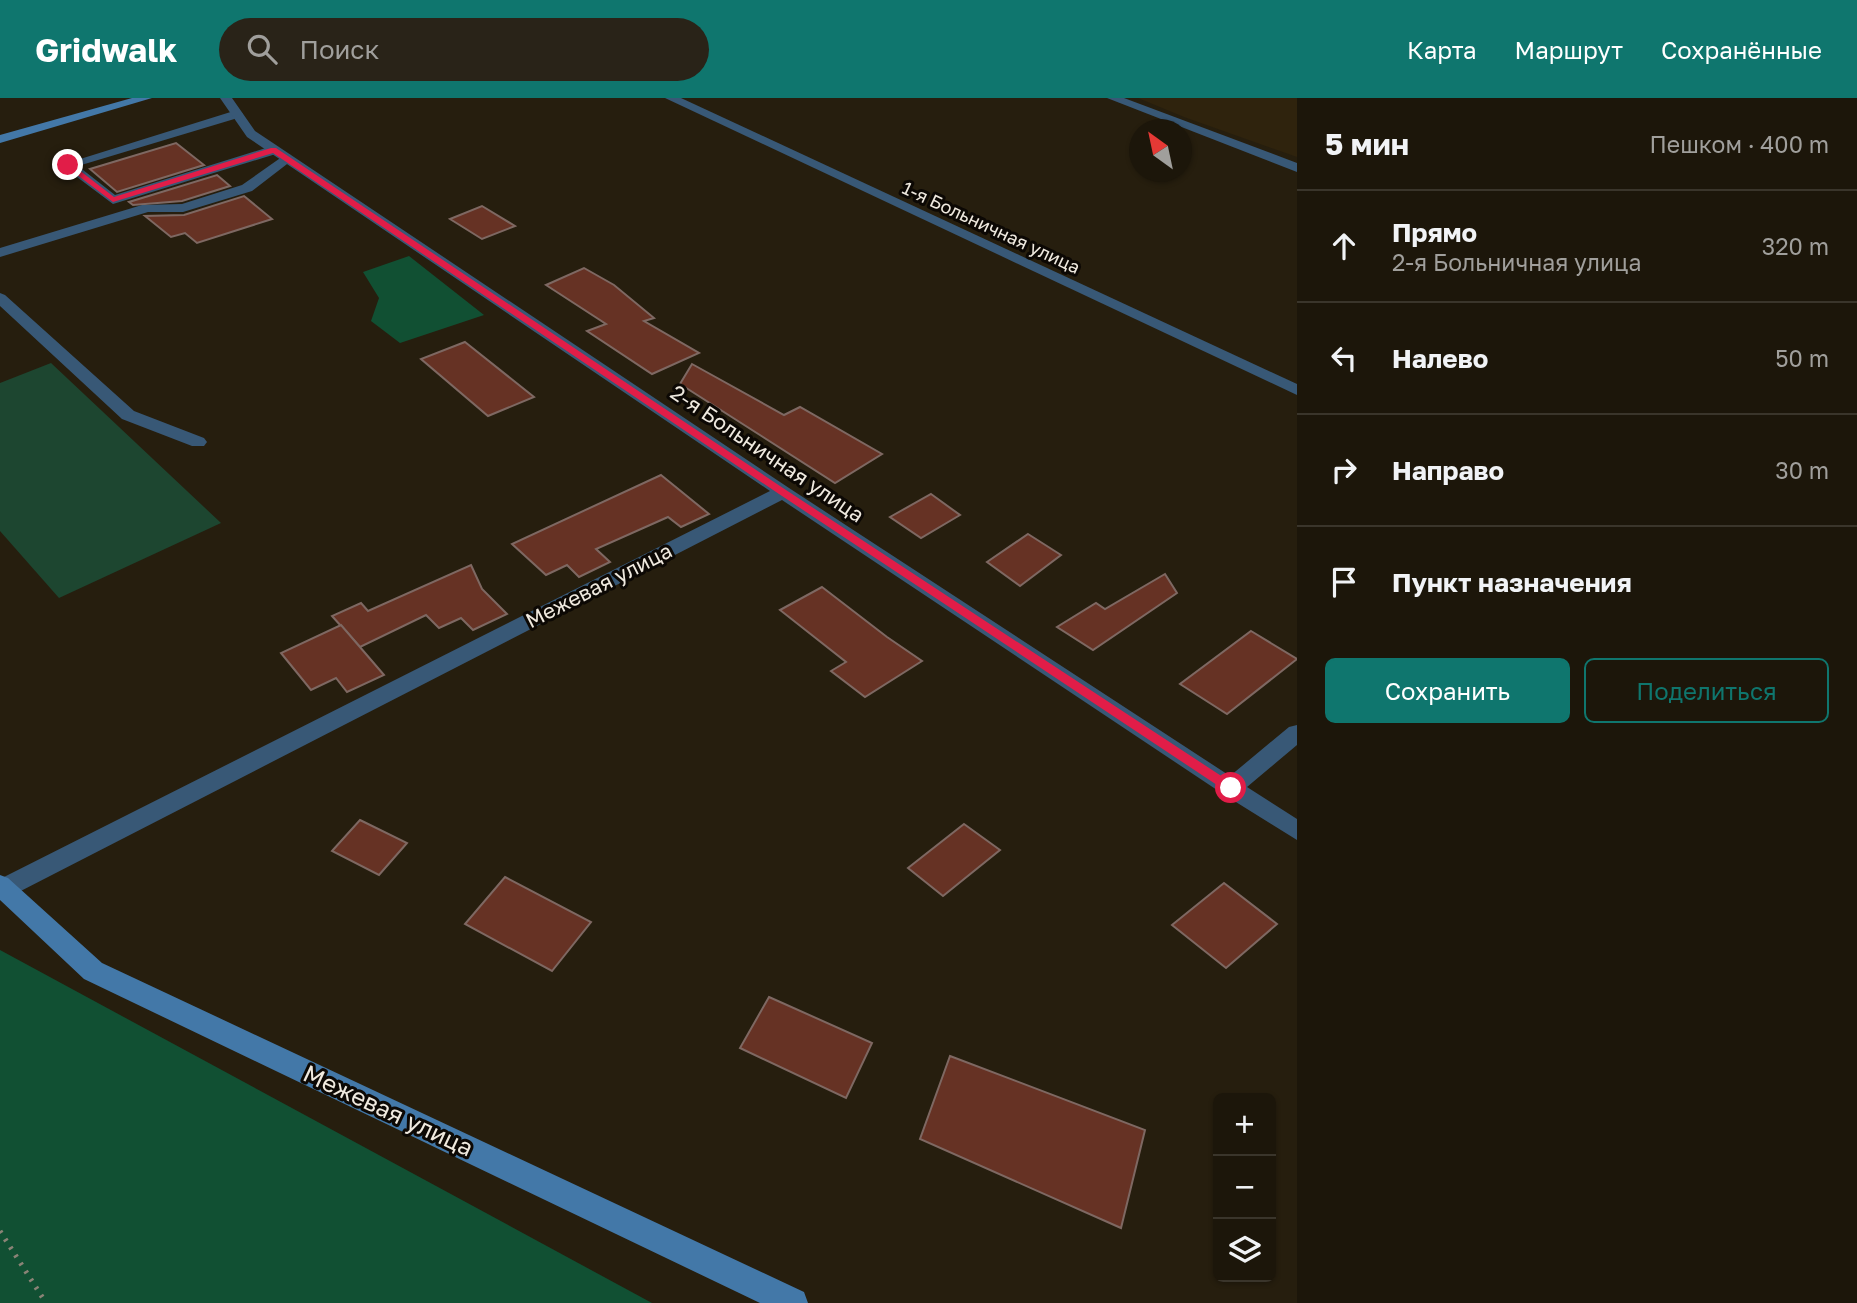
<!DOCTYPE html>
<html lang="ru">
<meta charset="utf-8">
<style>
:root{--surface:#1c160a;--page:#292318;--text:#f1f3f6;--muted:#a09f9c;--line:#3a352b;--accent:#0f766e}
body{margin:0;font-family:"Golos Text",sans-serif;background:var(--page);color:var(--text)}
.controls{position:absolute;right:21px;bottom:21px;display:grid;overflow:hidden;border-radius:10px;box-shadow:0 2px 5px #0004}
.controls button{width:63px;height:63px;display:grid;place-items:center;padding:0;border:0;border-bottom:2px solid var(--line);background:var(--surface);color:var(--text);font:35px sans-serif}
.compass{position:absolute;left:1129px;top:21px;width:63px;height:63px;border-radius:50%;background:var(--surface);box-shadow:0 2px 5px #0004;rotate:327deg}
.stop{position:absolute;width:21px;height:21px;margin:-16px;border:5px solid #e11d48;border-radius:50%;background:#fff}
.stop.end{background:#e11d48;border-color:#fff;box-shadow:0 2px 7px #0008}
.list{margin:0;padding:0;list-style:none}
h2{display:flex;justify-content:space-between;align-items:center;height:91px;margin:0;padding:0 28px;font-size:30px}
h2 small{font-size:23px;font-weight:400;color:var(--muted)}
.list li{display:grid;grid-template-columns:46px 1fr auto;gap:21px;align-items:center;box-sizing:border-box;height:112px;padding:0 28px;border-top:2px solid var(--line)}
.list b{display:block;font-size:26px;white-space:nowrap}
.list p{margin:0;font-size:23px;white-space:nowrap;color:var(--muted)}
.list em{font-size:23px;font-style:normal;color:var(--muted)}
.actions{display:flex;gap:14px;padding:21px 28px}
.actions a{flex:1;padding:16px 0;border:2px solid var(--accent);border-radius:10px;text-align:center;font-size:24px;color:var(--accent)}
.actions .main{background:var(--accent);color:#fff}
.icon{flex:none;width:38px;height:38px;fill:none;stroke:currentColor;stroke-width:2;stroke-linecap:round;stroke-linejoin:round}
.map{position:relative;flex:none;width:1297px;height:1205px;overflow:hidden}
header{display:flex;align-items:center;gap:42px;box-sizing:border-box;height:98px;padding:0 35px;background:var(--accent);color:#fff}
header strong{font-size:33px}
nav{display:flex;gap:38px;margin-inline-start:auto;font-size:24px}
.search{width:490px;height:63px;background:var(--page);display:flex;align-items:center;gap:18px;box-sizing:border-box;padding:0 24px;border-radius:38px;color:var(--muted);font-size:26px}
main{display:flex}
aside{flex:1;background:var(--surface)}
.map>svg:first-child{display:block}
.built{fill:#2f230d}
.green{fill:#1d4630}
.forest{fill:#115033}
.building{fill:#663224;stroke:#7e6862;stroke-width:2}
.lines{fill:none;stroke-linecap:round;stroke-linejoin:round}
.path{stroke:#8a8376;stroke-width:5;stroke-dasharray:2.5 7;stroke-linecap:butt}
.lane{fill:#385876;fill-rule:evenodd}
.street{fill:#385876;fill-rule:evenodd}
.secondary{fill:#4378a8;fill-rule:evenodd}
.route{fill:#e11d48}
.labels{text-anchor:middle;stroke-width:6;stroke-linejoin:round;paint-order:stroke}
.far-street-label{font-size:18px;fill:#efe9df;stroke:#0c0804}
.street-label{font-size:21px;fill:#efe9df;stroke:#0c0804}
.near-street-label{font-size:24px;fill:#efe9df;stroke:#0c0804}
</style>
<header>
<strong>Gridwalk</strong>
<div class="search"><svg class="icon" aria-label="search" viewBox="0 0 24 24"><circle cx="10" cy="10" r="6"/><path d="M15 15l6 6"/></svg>Поиск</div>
<nav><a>Карта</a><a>Маршрут</a><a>Сохранённые</a></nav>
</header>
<main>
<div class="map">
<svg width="1297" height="1205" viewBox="0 0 1297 1205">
<rect width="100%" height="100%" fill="#261e0e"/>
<path class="built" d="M1138,0h159v59l-113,-40z"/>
<path class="green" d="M51,265l170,160 -162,75 -59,-67v-148z"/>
<g class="forest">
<path d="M409,158l75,59 -84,28 -29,-22 8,-23 -16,-26z"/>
<path d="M0,852l652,353h-652z"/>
</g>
<g class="building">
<path d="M176,45l28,22 -87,27 -27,-23z"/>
<path d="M217,77l13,11 -48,15 -49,4 -4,-3z"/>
<path d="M244,98l28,23 -75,24 -12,-10 -14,4 -26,-21 39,-1z"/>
<path d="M482,108l33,20 -33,13 -32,-20z"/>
<path d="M584,170l30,17 40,33 -10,3 55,32 -47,21 -65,-43 19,-7 -60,-39z"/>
<path d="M465,244l69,55 -46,19 -67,-57z"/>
<path d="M692,266l92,51 16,-8 82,47 -47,29 -155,-99z"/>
<path d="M661,377l48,39 -28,13 -13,-10 -72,32 14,13 -31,15 -12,-12 -21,10 -34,-31z"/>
<path d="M931,396l29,21 -39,23 -31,-21z"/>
<path d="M1028,436l33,21 -41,31 -33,-24z"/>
<path d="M471,467l11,24 25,25 -34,16 -12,-12 -22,10 -13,-13 -66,32 -28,-31 29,-13 7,8z"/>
<path d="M1165,476l12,19 -84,57 -36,-23 39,-24 9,6z"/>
<path d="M822,489l65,50 35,24 -57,36 -34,-26 15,-9 -66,-52z"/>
<path d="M341,527l43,50 -37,17 -11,-14 -25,12 -30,-37z"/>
<path d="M1251,533l46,28 -70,55 -47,-30z"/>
<path d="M360,722l47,23 -28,32 -47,-24z"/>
<path d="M964,726l36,26 -57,46 -35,-28z"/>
<path d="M505,779l86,45 -39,49 -87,-47z"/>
<path d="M1224,785l53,41 -51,44 -54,-43z"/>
<path d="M769,899l103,46 -26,55 -106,-50z"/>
<path d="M950,958l195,74 -24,98 -201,-89z"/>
</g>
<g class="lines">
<path class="path" d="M0,1133l46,72"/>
<g class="lane">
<path d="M237,12l6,4 -2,3 -163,49 37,29 154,-48h10v6l-166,51 -52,-39z"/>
<path d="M286,56l5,1v6l-39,30 -69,21h-35l-148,45v-9l142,-43 40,-1 60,-19z"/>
<path d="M0,195l5,2 129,116 70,27 3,4 -3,4h-12l-70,-27 -122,-113z"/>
</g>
<g class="street">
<path d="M220,0h12l23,33 24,16 510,341 441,288 59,-49 8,-2v20l-50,42 50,32v21l-74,-46 -441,-294 -771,396 -11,2v-19l770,-388 -523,-354z"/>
<path d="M665,0h16l616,286v11z"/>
<path d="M1107,0h17l173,65v9z"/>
</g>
<g class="secondary">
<path d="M132,0h20l-152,45v-8z"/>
<path d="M0,777l8,3 94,85 702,329 4,11h-48l-676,-324 -84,-79z"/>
</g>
</g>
<path class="route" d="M271,50h5l510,342 449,295v6h-9l-447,-297 -506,-341 -160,49 -49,-37 6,-2 44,34z"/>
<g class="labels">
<g class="far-street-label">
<text transform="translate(991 130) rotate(25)" y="6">1-я Больничная улица</text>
</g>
<g class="street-label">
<text transform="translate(767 356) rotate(34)" y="7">2-я Больничная улица</text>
<text transform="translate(599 488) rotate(-27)" y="7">Межевая улица</text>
</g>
<g class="near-street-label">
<text transform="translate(388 1013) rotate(25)" y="8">Межевая улица</text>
</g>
</g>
</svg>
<div class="controls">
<button>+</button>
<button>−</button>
<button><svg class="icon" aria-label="layers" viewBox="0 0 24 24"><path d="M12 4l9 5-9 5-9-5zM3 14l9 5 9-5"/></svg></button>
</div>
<svg class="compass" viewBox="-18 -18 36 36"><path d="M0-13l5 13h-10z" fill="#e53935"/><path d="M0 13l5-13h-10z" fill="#a09f9c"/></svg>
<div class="stop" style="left:1231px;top:690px"></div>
<div class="stop end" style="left:68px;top:67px"></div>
</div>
<aside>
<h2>5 мин<small>Пешком · 400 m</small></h2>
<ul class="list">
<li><svg class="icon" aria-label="ahead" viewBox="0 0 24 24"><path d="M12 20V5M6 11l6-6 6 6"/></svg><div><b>Прямо</b><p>2-я Больничная улица</p></div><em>320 m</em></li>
<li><svg class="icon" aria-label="left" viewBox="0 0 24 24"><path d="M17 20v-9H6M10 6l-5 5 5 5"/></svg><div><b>Налево</b></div><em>50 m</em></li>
<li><svg class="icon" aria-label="right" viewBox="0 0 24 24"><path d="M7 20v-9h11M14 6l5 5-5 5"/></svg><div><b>Направо</b></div><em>30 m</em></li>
<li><svg class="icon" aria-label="arrive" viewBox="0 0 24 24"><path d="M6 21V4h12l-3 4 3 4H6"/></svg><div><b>Пункт назначения</b></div></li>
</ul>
<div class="actions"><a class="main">Сохранить</a><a>Поделиться</a></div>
</aside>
</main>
